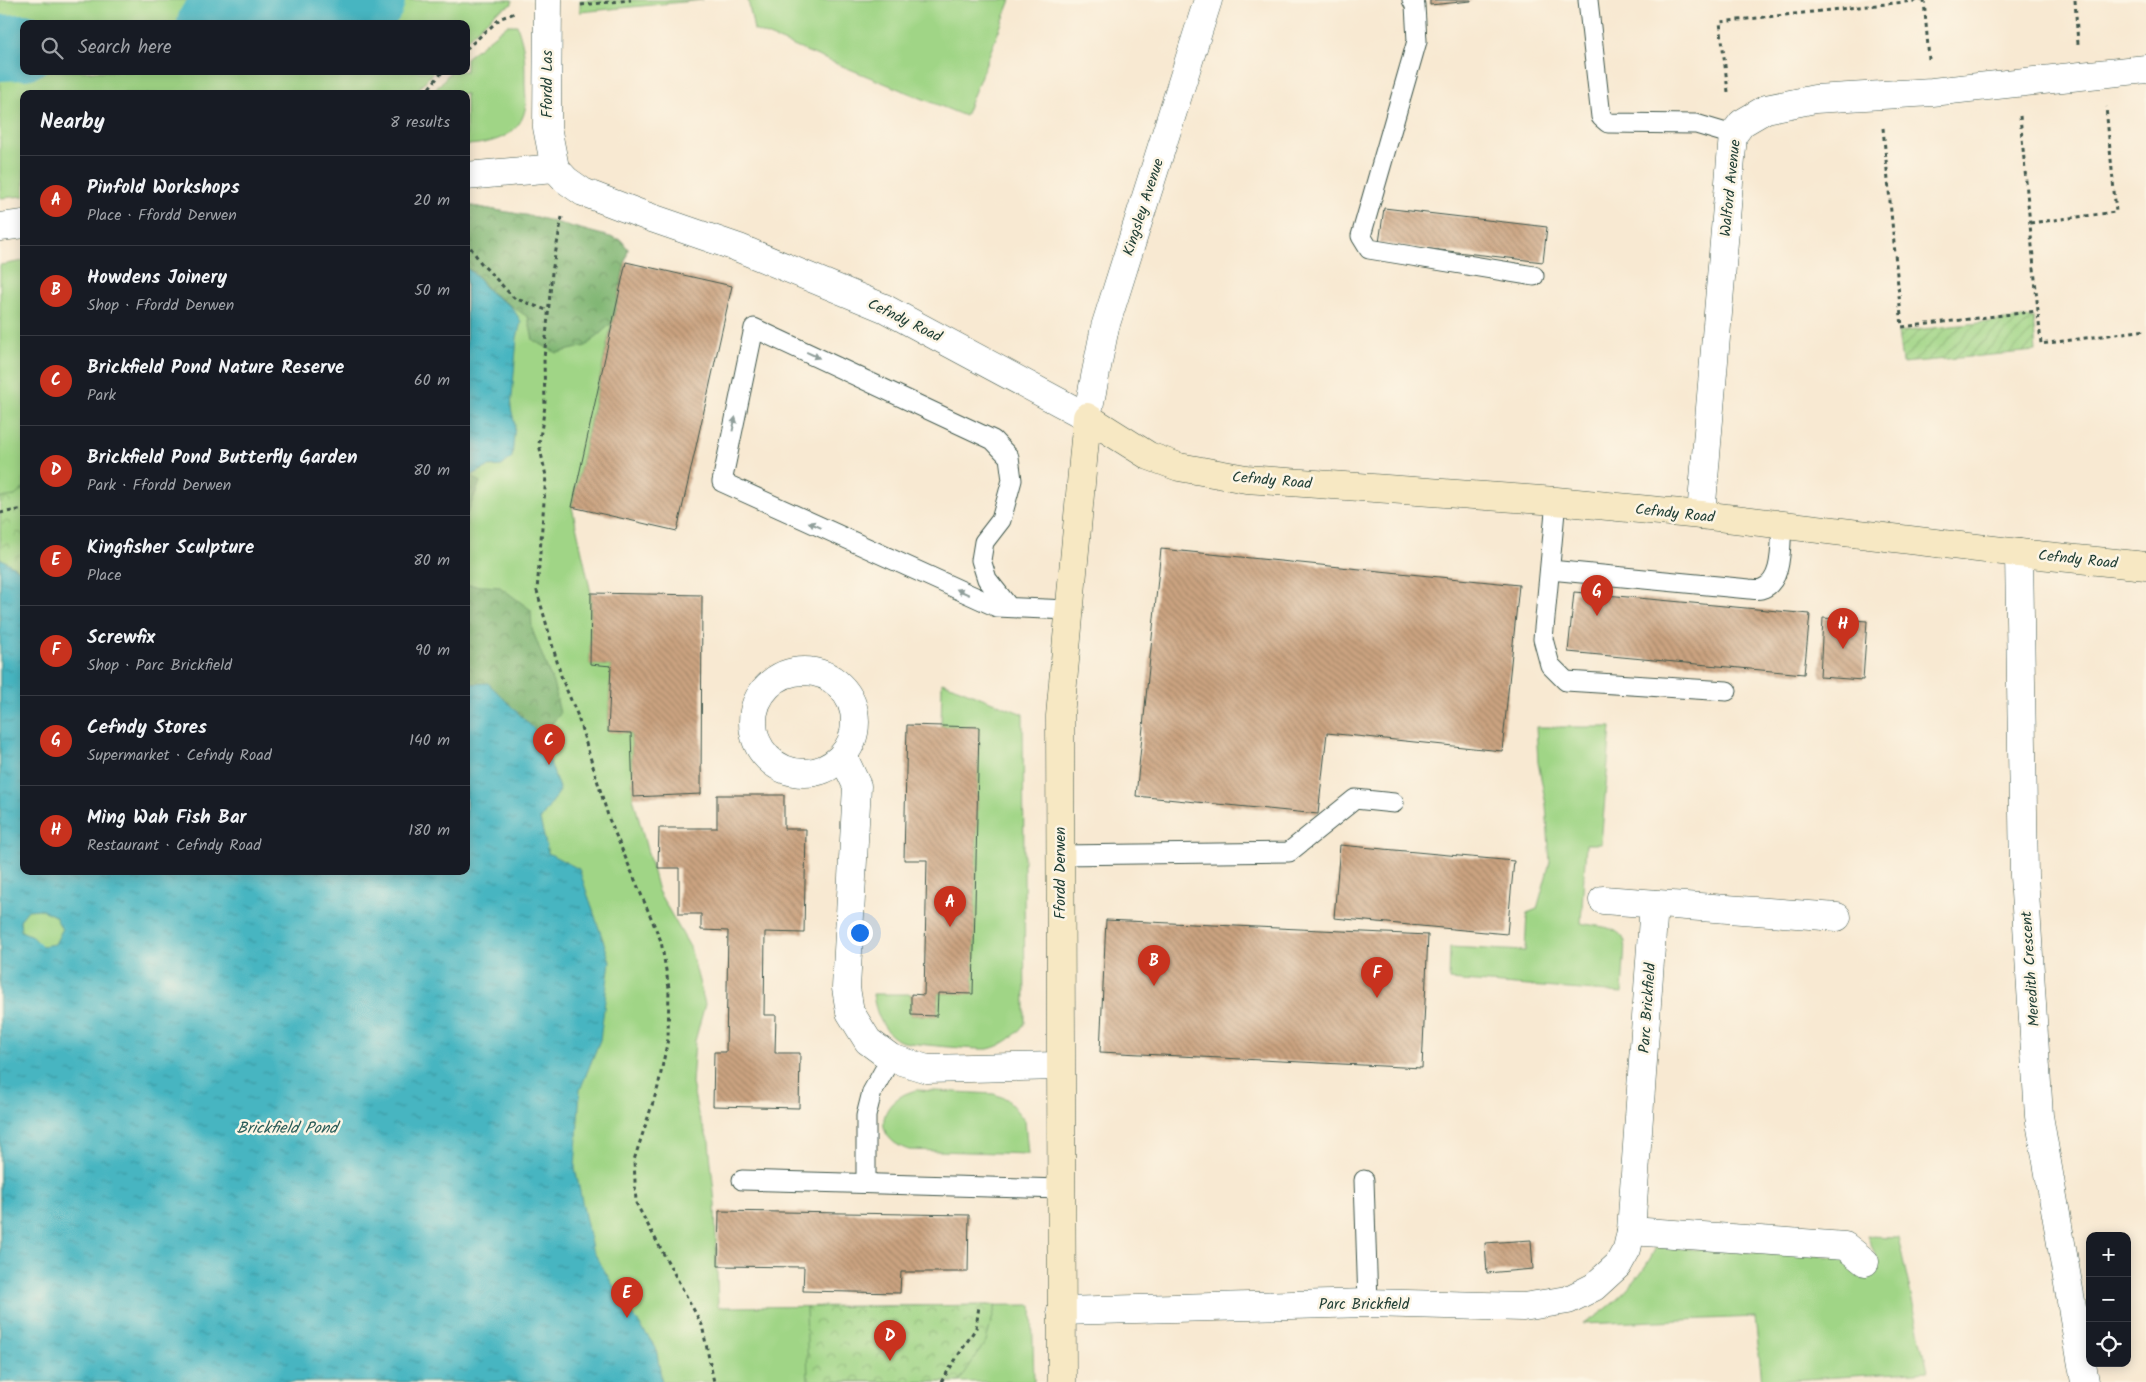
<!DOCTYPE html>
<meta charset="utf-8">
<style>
:root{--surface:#171b24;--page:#242831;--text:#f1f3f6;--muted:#9ea1a6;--line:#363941;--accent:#c8321e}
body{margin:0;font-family:Kalam,sans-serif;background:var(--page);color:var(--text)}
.controls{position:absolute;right:15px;bottom:15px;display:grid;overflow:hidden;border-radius:10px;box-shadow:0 2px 12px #0003}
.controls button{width:45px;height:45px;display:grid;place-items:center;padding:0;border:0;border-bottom:1px solid var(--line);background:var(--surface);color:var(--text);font:25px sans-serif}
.you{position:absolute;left:859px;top:932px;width:18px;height:18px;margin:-12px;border:4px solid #fff;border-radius:50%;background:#1a73e8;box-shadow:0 0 0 8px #1a73e833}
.badge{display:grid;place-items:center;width:32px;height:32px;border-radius:50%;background:var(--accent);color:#fff;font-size:16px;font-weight:700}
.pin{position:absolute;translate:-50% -41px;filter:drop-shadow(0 1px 2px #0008)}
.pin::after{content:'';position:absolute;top:26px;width:18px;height:15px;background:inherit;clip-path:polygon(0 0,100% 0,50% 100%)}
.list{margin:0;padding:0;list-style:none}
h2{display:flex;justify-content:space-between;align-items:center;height:65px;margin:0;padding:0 20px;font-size:21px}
h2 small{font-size:16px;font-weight:400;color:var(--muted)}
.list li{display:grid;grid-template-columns:32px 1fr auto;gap:15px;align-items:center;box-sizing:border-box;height:90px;padding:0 20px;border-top:1px solid var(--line)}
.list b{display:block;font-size:19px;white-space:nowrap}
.list p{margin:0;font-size:16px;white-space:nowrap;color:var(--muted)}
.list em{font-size:16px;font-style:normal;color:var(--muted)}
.icon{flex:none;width:28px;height:28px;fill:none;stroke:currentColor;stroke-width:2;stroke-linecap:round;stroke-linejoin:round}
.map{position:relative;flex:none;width:2146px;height:1382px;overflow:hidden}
.search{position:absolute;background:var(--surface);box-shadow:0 2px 12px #0003;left:20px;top:20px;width:450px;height:55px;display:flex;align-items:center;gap:12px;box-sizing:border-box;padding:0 18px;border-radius:10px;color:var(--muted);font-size:19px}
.panel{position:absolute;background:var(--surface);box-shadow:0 2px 12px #0003;left:20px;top:90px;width:450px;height:785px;border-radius:10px}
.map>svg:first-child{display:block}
.grass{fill:#a0d586;stroke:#60895d}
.forest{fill:url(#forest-crowns);stroke:#507a54}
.park{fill:url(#park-crowns);stroke:#60895d}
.garden{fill:url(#garden-furrows);stroke:#60895d}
.water{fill:url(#water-ripples);stroke:#33797a;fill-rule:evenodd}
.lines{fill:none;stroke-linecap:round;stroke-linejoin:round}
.river{stroke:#47b5c1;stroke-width:66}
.building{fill:url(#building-back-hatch)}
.lane-casing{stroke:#40574c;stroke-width:21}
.street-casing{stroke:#40574c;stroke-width:29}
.secondary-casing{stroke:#40574c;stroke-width:29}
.path{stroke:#40574c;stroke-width:3;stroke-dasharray:4 4;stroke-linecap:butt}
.lane{stroke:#fff;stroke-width:19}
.street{stroke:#fff;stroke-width:28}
.secondary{stroke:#f7e8c3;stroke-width:28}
.oneway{fill:#8f9e9a}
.labels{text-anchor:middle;stroke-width:5;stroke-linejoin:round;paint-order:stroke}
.street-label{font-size:15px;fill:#1f3d34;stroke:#fcf5e5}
.water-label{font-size:16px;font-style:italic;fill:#295b57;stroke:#fcf5e5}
</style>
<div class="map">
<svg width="2146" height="1382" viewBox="0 0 2146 1382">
<defs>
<pattern id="forest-crowns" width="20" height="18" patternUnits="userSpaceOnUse" patternTransform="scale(1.25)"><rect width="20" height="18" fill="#80b673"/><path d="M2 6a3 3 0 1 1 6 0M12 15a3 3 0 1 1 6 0" fill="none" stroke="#68955f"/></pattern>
<pattern id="park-crowns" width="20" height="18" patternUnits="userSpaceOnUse" patternTransform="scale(1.25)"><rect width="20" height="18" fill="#a0d586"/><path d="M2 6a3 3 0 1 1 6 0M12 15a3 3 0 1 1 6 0" fill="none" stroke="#82ae6e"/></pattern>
<pattern id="garden-furrows" width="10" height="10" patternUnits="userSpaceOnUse" patternTransform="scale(1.25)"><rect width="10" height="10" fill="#a0d586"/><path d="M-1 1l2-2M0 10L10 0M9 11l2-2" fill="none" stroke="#82ae6e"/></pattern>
<pattern id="water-ripples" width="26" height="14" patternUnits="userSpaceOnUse" patternTransform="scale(1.25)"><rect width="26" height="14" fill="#47b5c1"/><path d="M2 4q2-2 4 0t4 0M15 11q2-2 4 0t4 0" fill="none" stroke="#3b949e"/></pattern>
<pattern id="building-back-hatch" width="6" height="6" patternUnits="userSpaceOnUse" patternTransform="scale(1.25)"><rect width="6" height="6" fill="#cba380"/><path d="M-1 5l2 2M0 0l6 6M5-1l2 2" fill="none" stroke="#a4866a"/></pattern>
</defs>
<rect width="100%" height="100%" fill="#fcf5e5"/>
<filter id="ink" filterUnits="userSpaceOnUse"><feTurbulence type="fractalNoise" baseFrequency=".02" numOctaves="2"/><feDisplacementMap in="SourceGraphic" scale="10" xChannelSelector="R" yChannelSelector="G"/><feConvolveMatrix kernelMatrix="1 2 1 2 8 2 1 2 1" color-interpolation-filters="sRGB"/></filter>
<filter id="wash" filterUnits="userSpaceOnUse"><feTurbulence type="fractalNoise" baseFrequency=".0096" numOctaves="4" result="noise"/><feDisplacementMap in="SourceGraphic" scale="20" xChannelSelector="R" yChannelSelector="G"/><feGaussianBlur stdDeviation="1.12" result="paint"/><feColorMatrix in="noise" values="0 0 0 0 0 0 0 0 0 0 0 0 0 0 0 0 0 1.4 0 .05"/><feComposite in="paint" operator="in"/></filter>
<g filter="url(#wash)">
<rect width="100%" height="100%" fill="#f8e9d2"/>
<g class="grass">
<path d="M0,0h512v4l-16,8 -30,28v-16h-442v47h410l-20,23h-390v102l-24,2z"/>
<path d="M580,0h123l-123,12z"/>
<path d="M748,0h263l-46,116 -211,-86z"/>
<path d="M507,25h10c8,24 8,33 8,57 0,9 2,19 0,28 -6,27 -35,34 -59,35v-51h-34l19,-23h15v-13z"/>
<path d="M466,205l70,12 85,23 7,9 -56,258 19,86 -1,71 21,2 -3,65 23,2 2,64 25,94 32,56 15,57 -10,37 -3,42 6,31 11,28 6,62 3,103 314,-2 2,77h-1034v-1117l24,-4v610h442z"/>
<path d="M942,682l81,32 2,309c-8,12 -22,23 -37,26 -8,1 -81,-5 -88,-8 -17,-8 -25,-30 -27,-47h38v21l26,1 1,-23h35l6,-266 -38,-1z"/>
<path d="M1536,727h75l-10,117h-15l-5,79c15,4 38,2 44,19l-3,51 -173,-13 1,-33 75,4 2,-38 10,-4 13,-47 -4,-57 -8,-43z"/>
<path d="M917,1090l77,4 13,5 18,22 3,33 -119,-4c-40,-13 -29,-52 8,-60z"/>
<path d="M1867,1236l31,1 30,134 -166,11 -7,-65 -172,7c31,-17 58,-45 73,-77l184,10 38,4z"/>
</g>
<g class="forest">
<path d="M466,205l70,12 85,23 7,9 -15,73 -27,24 -29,7 -24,-13 -5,-23 -38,-25 -15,-19 -9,-5z"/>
<path d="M471,475l9,7 -14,34v-38z"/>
<path d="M466,585l34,2 31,23 1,19 22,57 6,28 -19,22 -19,-1 -56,-37z"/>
</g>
<g class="park">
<path d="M24,488v85l-24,-15v-60l15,-2z"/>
<path d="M996,1305l-10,36 -27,41 -151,-1 -2,-74z"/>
</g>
<path class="garden" d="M2033,317l3,34 -134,12 -4,-31z"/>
<g class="water">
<path d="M466,268c12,7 15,17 25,25 16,13 19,8 30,29l-4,16 -6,70 4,17 -3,32 -10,9 -14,1 -22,11z"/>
<path d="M0,558l24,15v298h442v-187l22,-1 53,53 19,55 -20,29 8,33 31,16 31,92 -10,79 -20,50 -5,78 17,81 25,43 39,56 6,34h-662zM40,909l15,7 7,14 -7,14 -13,2 -10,-10 -11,-5 -1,-11 8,-10z"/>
</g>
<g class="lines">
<g class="river">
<path d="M210,24l162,-24"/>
<path d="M0,48l24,-1"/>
</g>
</g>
<g id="blocks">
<g class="building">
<path d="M1430,0h41v1l-41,4z"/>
<path d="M1384,208l163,19 -4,35 -164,-19z"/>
<path d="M626,262l106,24 -55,245 -105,-24z"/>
<path d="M1161,549l358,36 -17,166 -175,-18 -9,81 -182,-18z"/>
<path d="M1574,592l236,22 -6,60 -236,-22z"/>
<path d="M591,593l111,2 -1,199 -68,3 -2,-64 -23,-1 3,-66 -21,-2z"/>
<path d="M1823,618l44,3 -4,59 -43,-3z"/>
<path d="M907,725l72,2 -6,267 -35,-1 -1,23 -26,-1v-21l13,1 3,-135h-23z"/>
<path d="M717,795h67v34h22l-2,104 -39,-1 -1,83h12l-1,38h25l-1,55 -86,-2 1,-54h12l2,-121 -27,-1v-16h-22v-46h-21l1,-40h58z"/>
<path d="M1340,845l174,16 -7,73 -173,-16z"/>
<path d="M1106,920l322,15 -6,133 -322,-16z"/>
<path d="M719,1211l250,4 -1,57h-67l-1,21 -97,-2 1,-24 -86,-1z"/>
<path d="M1531,1240l2,29 -46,4 -2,-30z"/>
</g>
</g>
</g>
<g filter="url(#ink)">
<use href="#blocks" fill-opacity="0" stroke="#40574c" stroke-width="1"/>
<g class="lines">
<defs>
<g id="lane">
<path d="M1412,0l3,5 2,36 -56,195 8,13 165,27"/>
<path d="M1588,0l13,117 7,6 88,1 37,11"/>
<path d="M1556,501l-13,138 7,26 16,16 161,10"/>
<path d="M1550,570l199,19c3,0 8,1 12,0 23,-7 19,-46 21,-64"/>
<path d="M1009,607l-22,-28 -6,-19 3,-18 17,-22 11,-40 -3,-23 -16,-17 -239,-112 -32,154 275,125 72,3"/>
<path d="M1060,855l229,-3 66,-53 39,4"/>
<path d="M742,1180l319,9"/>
<path d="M1364,1180l4,123"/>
<path d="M866,1183v-67l6,-24 19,-34"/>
</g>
<g id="street">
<path d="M548,0l-1,127 8,41 11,12 17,12 63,24 93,32 145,60 203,109 18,-90 103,-327"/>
<path d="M466,176l89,-8"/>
<path d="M0,227l24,-3"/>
<path d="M1701,515l32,-380 9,-12 24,-14 49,-10 117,-7 214,-23"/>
<path d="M2019,553l5,323 15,240 46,266"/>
<circle cx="804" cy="722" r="51"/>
<path d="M843,756l14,30 -11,202 4,24 18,29 23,17 36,11 133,-3"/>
<path d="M1603,900l234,17"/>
<path d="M1631,1231l214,15 20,16"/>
<path d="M1061,1311l307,-8 155,4 45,-7 26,-13 24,-22 9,-16 4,-18 23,-327"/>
</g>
<path id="secondary" d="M1062,1382l-2,-666 27,-299 62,39 30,11 67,12 310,22 145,14 318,38 127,13"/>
</defs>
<use href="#lane" class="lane-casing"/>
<use href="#street" class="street-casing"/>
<use href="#secondary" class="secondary-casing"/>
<g class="path">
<path d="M1924,0l5,59"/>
<path d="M2075,0l3,44"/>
<path d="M581,5l50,-5"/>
<path d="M466,49l35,-31 14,-5"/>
<path d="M1728,92l-8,-70 203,-22"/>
<path d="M424,94l19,-23"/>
<path d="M2020,116l21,228 105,-14"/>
<path d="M1883,128l19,199 136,-16"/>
<path d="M562,217l-10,55 -8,87 1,47 -6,38 7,32 -9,115 25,88 15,35 32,105 52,122 8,47 -1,51 -10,48 -24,73 2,43 66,122 12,57"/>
<path d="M2030,223l86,-11 -10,-105"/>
<path d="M466,241l15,22 33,35 35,13"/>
<path d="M0,513l24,-4"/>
<path d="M941,1382l35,-54 3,-22"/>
</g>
<use href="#lane" class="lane"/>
<use href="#street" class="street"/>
<use href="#secondary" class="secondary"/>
</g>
<defs><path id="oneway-solid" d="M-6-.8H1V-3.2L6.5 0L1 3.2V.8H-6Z" transform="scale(1.25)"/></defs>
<g class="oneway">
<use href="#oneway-solid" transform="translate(813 355) rotate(25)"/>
<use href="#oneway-solid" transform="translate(734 424) rotate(-78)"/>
<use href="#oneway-solid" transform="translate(815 525) rotate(-156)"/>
<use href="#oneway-solid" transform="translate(963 592) rotate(-156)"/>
</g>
</g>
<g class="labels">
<g class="street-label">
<text transform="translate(547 84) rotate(-90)" y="5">Ffordd Las</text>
<text transform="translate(1730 188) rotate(-84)" y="5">Walford Avenue</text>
<text transform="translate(1143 207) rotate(-72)" y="5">Kingsley Avenue</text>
<text transform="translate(905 320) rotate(26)" y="5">Cefndy Road</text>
<text transform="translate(1272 480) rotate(5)" y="5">Cefndy Road</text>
<text transform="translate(1675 513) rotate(6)" y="5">Cefndy Road</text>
<text transform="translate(2078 559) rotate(6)" y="5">Cefndy Road</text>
<text transform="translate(1060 873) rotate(-90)" y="5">Ffordd Derwen</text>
<text transform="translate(2030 969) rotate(-94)" y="5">Meredith Crescent</text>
<text transform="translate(1647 1008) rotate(-86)" y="5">Parc Brickfield</text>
<text x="1364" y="1309">Parc Brickfield</text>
</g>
<g class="water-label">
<text x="287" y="1133">Brickfield Pond</text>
</g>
</g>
</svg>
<div class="controls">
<button>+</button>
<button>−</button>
<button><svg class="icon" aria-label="locate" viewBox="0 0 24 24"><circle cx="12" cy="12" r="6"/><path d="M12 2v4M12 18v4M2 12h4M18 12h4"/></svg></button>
</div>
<div class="you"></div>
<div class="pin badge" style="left:950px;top:927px">A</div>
<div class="pin badge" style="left:1154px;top:986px">B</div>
<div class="pin badge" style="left:549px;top:765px">C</div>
<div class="pin badge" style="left:890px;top:1361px">D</div>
<div class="pin badge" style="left:627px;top:1318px">E</div>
<div class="pin badge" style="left:1377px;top:998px">F</div>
<div class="pin badge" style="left:1597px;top:616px">G</div>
<div class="pin badge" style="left:1843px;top:649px">H</div>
<div class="search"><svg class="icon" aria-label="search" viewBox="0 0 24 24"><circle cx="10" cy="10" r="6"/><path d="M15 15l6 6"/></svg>Search here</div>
<section class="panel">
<h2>Nearby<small>8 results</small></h2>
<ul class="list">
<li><span class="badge">A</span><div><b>Pinfold Workshops</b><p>Place · Ffordd Derwen</p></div><em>20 m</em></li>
<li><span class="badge">B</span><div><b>Howdens Joinery</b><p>Shop · Ffordd Derwen</p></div><em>50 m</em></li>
<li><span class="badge">C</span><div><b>Brickfield Pond Nature Reserve</b><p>Park</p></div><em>60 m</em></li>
<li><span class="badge">D</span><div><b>Brickfield Pond Butterfly Garden</b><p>Park · Ffordd Derwen</p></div><em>80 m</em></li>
<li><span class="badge">E</span><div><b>Kingfisher Sculpture</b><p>Place</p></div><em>80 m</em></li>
<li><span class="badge">F</span><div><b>Screwfix</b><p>Shop · Parc Brickfield</p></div><em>90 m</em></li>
<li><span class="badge">G</span><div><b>Cefndy Stores</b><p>Supermarket · Cefndy Road</p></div><em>140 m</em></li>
<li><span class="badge">H</span><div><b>Ming Wah Fish Bar</b><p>Restaurant · Cefndy Road</p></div><em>180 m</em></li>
</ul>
</section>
</div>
